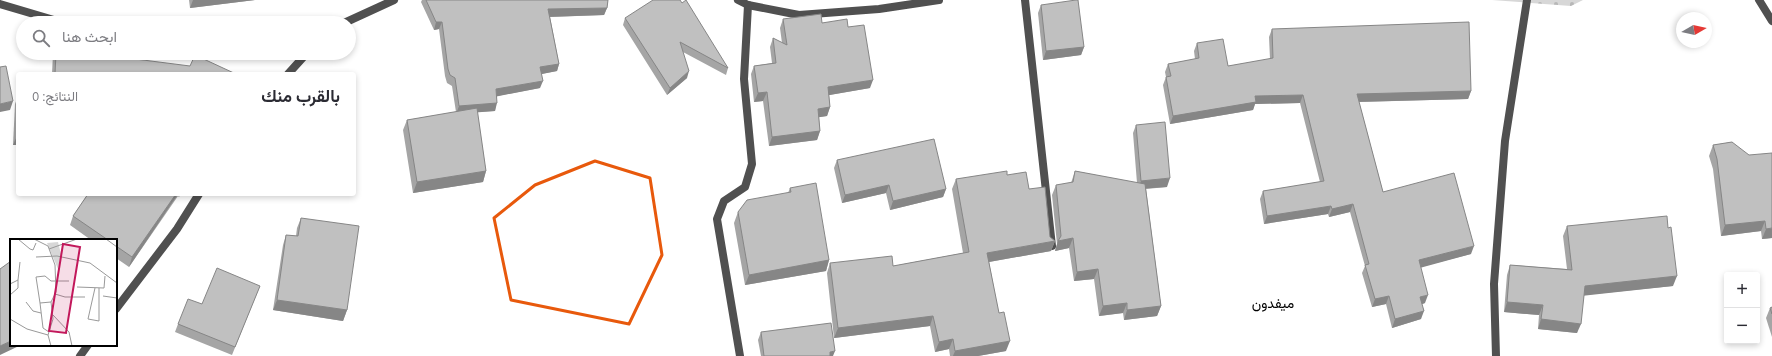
<!DOCTYPE html>
<html lang="ar">
<meta charset="utf-8">
<style>
:root{--surface:#fff;--page:#f7f7f7;--text:#2b2b33;--muted:#7c7c81;--line:#e1e1e2}
body{margin:0;font-family:Ubuntu,Vazirmatn,sans-serif;background:var(--page);color:var(--text);direction:rtl}
.controls{position:absolute;right:12px;bottom:12px;display:grid;overflow:hidden;border-radius:4px;box-shadow:0 2px 6px #0003}
.controls button{width:36px;height:36px;display:grid;place-items:center;padding:0;border:0;border-bottom:1px solid var(--line);background:var(--surface);color:var(--text);font:20px sans-serif}
.compass{position:absolute;left:1676px;top:12px;width:36px;height:36px;border-radius:50%;background:var(--surface);box-shadow:0 2px 6px #0003;rotate:81deg}
.list{margin:0;padding:0;list-style:none}
h2{display:flex;justify-content:space-between;align-items:center;height:52px;margin:0;padding:0 16px;font-size:17px}
h2 small{font-size:13px;font-weight:400;color:var(--muted)}
.icon{flex:none;width:22px;height:22px;fill:none;stroke:currentColor;stroke-width:2;stroke-linecap:round;stroke-linejoin:round}
.map{position:relative;flex:none;width:1772px;height:356px;overflow:hidden;direction:ltr}
.search{position:absolute;background:var(--surface);box-shadow:0 2px 6px #0003;left:16px;top:16px;width:340px;height:44px;display:flex;align-items:center;gap:10px;box-sizing:border-box;padding:0 14px;border-radius:22px;color:var(--muted);font-size:15px}
.panel{position:absolute;background:var(--surface);box-shadow:0 2px 6px #0003;left:16px;top:72px;width:340px;height:124px;border-radius:4px;direction:rtl}
.map>svg:first-child{display:block}
.cemetery{fill:url(#cemetery-stones)}
.lines{fill:none;stroke-linecap:round;stroke-linejoin:round}
.minor{stroke:#505050;stroke-width:8}
.tertiary{stroke:#505050;stroke-width:8}
.wall{fill:#a5a5a5}
.shaded-wall{fill:#868686}
.building{fill:#c0c0c0;stroke:#868686}
.marked{fill:none;stroke:#e8590c;stroke-width:3;stroke-linejoin:round}
.labels{text-anchor:middle;stroke-width:3.5;stroke-linejoin:round;paint-order:stroke}
.quarter-label{font-size:14px;fill:#000;stroke:#fff}
.inset-road{fill:none;stroke:#999;stroke-width:1}
.view{fill:#c2185b;fill-opacity:0.15;stroke:#c2185b;stroke-width:2}
.inset-edge{fill:none;stroke:#000;stroke-width:2}
</style>
<div class="map">
<svg width="1772" height="356" viewBox="0 0 1772 356">
<defs>
<pattern id="cemetery-stones" width="16" height="16" patternUnits="userSpaceOnUse"><rect width="16" height="16" fill="#d7d7d7"/><path d="M2 7V4a2 2 0 0 1 4 0v3zM10 15v-3a2 2 0 0 1 4 0v3z" fill="#b7b7b7"/></pattern>
</defs>
<rect width="100%" height="100%" fill="#fff"/>
<path class="cemetery" d="M1492,0h91l-12,6z"/>
<g class="lines">
<g class="minor">
<path d="M1025,0l27,246"/>
<path d="M1759,0l13,21"/>
<path d="M288,74l19,-21"/>
<path d="M116,309l61,-80 22,-35"/>
<path d="M80,356l8,-11"/>
<path d="M740,356l-23,-137 7,-18 21,-14 7,-23 -8,-85 4,-74"/>
<path d="M1496,356l-2,-72 11,-143 22,-141"/>
</g>
<g class="tertiary">
<path d="M738,0l10,5 51,10 80,-6 60,-9"/>
<path d="M0,4l64,19"/>
<path d="M344,23l50,-23"/>
</g>
</g>
<g class="wall">
<path d="M189,0h66l-65,8z"/>
<path d="M422,0h186l-1,8 -3,7 -54,2 9,47 -2,7 -16,3 -1,14 -43,8 -2,15 -18,1 9,59 -3,11 -70,11 -10,-63 4,-10 49,-8 -4,-26 -5,-3 -2,-7 -6,-47 -5,1 -13,-28z"/>
<path d="M682,3l46,65 -2,7 -43,-23 4,26 -20,17 -44,-70 2,-7z"/>
<path d="M1041,5l43,42 -3,8 -38,5 -5,-47z"/>
<path d="M783,19l39,4 26,4 22,61 -41,7 1,12 -3,9 -8,1 1,14 -3,9 -48,6 -6,-45 -9,1 -3,-28 3,-8 18,-3 -2,-16 3,-9 9,5 -2,-15z"/>
<path d="M1272,29l199,62 -3,8 -109,3 24,90 88,62 -51,13 5,36 -3,1 -1,15 -29,9 -6,-24 -14,3 -10,-34 3,-7 -15,-54 -21,5 -1,-3 -64,10 -4,-25 3,-8 57,-9 -20,-79 -45,1 -2,6 -83,14 -7,-39 3,-8 -1,-5 3,-8 27,-5 -1,-8 3,-8 31,23 42,-7 -1,-22z"/>
<path d="M53,53h43v1l140,20h-184z"/>
<path d="M18,96v49h-5l2,-41z"/>
<path d="M1136,125l31,62 -21,2 15,117 -4,10 -33,4 -1,-7 -24,3 -5,-37 -20,2 -5,-33 -14,3 2,-7 -5,-49 4,-10 15,-2 4,-12 62,12 -4,-50z"/>
<path d="M1732,142l40,96 -10,1 -1,-8 -40,5 -8,-67 -4,-13 4,-11z"/>
<path d="M837,160l109,29 -3,8 -53,13 -4,-17 -44,10 -8,-35z"/>
<path d="M1007,175l22,14 21,48 5,4 -4,10 -62,11 17,89 -28,5h-28l-1,-7 -14,3 -5,-26 -96,12 -7,-65 3,-10 63,3 70,-13 -11,-64 4,-10z"/>
<path d="M790,188l39,72 -3,11 -81,14 -11,-62 4,-11 50,-19z"/>
<path d="M88,194h93l-2,3 -1,-1 -49,71 -13,-9v-18h-25l-21,-15 3,-9z"/>
<path d="M301,218l46,92 -4,11 -70,-11 10,-65 3,-10 10,1 1,-8z"/>
<path d="M1567,226l101,2 5,58 -89,9 -7,38 -39,-4 1,-14 -35,-3 3,-37 3,-10 57,4 -4,-33z"/>
<path d="M260,286l-28,69 -57,-23 3,-8 24,-20z"/>
<path d="M1772,307v30l-6,-19 4,-10z"/>
<path d="M761,332l72,24h-72l-3,-16z"/>
</g>
<g class="shaded-wall">
<path d="M193,0h62l-65,8z"/>
<path d="M607,8l-3,7 -59,2 3,-8z"/>
<path d="M436,22h6l-3,7 -5,1z"/>
<path d="M1084,47l-3,8 -38,5 3,-9z"/>
<path d="M559,64l-2,7 -20,4 3,-8z"/>
<path d="M689,71l-2,7 -20,17 3,-7z"/>
<path d="M873,80l-3,8 -46,8 4,-9z"/>
<path d="M543,81l-3,7 -46,9 2,-8z"/>
<path d="M1471,91l-3,8 -114,3 3,-8z"/>
<path d="M767,92l-4,9 -9,1 4,-9z"/>
<path d="M1303,95l-3,8 -45,1 -2,6 -83,14 3,-8 82,-20z"/>
<path d="M13,101l-3,9 -10,2v-8z"/>
<path d="M497,103l-2,8 -39,3 3,-8z"/>
<path d="M830,107l-3,9 -13,2 4,-9z"/>
<path d="M820,131l-3,9 -48,6 3,-9z"/>
<path d="M17,136h1v9h-5z"/>
<path d="M486,171l-3,11 -70,11 4,-11z"/>
<path d="M1170,178l-3,9 -29,2 3,-8z"/>
<path d="M889,185l-3,8 -44,10 3,-8z"/>
<path d="M946,189l-3,8 -53,13 3,-9z"/>
<path d="M176,194h2l-49,73 3,-10z"/>
<path d="M1353,204l-3,8 -21,5 3,-8z"/>
<path d="M1331,206l-3,8 -64,10 3,-8z"/>
<path d="M1765,221l-4,10 -40,5 4,-11z"/>
<path d="M1772,228v10l-10,1 4,-10z"/>
<path d="M1073,238l-4,10 -14,3 3,-10z"/>
<path d="M1055,241l-4,10 -68,12 4,-10z"/>
<path d="M1474,246l-3,8 -55,15 3,-9z"/>
<path d="M829,260l-3,11 -81,14 4,-10z"/>
<path d="M1098,269l-4,10 -20,2 3,-9z"/>
<path d="M1677,276l-4,10 -92,10 4,-10z"/>
<path d="M1428,295l-3,8 -8,3 3,-9z"/>
<path d="M1389,296l-3,8 -14,3 3,-8z"/>
<path d="M277,300l70,10 -4,11 -70,-11z"/>
<path d="M1507,302l36,3 -4,10 -35,-3z"/>
<path d="M1127,303l-4,10 -24,3 4,-10z"/>
<path d="M1161,306l-4,10 -33,4 3,-10z"/>
<path d="M1424,311l-3,8 -29,9 3,-9z"/>
<path d="M933,316l-3,10 -96,12 4,-10z"/>
<path d="M1541,319l40,5 -4,9 -39,-4z"/>
<path d="M953,339l-4,10 -14,3 4,-10z"/>
<path d="M11,341v4h10l-21,10v-9z"/>
<path d="M1010,341l-4,10 -28,5h-25l2,-5z"/>
<path d="M835,351l-2,5h-5l2,-4z"/>
</g>
<g class="building">
<path d="M426,0h182l-1,8 -59,1 11,55 -19,3 3,14 -47,8 1,14 -38,3 -4,-28 -5,-3 -2,-6 -6,-47h-6z"/>
<path d="M653,0h27l2,3 4,-3 42,68 -48,-26 9,29 -19,17 -45,-70z"/>
<path d="M1076,0h2l6,47 -38,4 -5,-46z"/>
<path d="M821,14l1,9 25,-4 1,8 16,-2 9,55 -45,7 2,20 -12,2 2,22 -48,6 -5,-45 -9,1 -4,-27 22,-3 -3,-25 14,7 -4,-26z"/>
<path d="M1469,22l2,69 -114,3 26,98 71,-19 20,73 -55,14 9,35 -8,2 4,14 -29,8 -6,-23 -14,3 -10,-34 4,-1 -16,-60 -21,5 -1,-3 -64,10 -4,-25 61,-10 -21,-86 -48,1 1,6 -83,14 -7,-39 5,-1 -3,-12 31,-6 -2,-15 26,-4 5,27 45,-8 -1,-29z"/>
<path d="M56,53h40v1l94,12 5,-11 41,19h-181z"/>
<path d="M6,66l7,35 -13,3v-37z"/>
<path d="M477,108l9,63 -69,11 -10,-62z"/>
<path d="M18,111v25h-1z"/>
<path d="M1165,122l5,56 -29,3 -5,-56z"/>
<path d="M934,139l12,50 -53,12 -4,-16 -44,10 -8,-35z"/>
<path d="M1732,142l17,13 23,-2v75l-6,1 -1,-8 -40,4 -8,-66 -4,-14z"/>
<path d="M1007,171v4l19,-3 3,17 16,-2 5,50 5,4 -68,12 12,60 5,-1 6,29 -55,10 -2,-12 -14,3 -6,-26 -95,12 -8,-65 62,-7 1,10 76,-14 -13,-73z"/>
<path d="M1075,171l70,13 16,122 -34,4v-7l-24,3 -5,-37 -21,3 -4,-34 -15,3 3,-5 -5,-51 17,-3z"/>
<path d="M816,183l13,77 -80,15 -11,-63 9,-12 44,-8 -1,-4z"/>
<path d="M88,194h88l-44,63 -16,-11v-6h-8l-35,-24z"/>
<path d="M1667,216l1,12 3,-1 6,49 -92,10 -4,38 -40,-5 2,-14 -36,-3 3,-37 62,5 -5,-44z"/>
<path d="M301,218l58,8 -12,84 -70,-10 9,-65 12,1z"/>
<path d="M11,261v80l-11,5v-77z"/>
<path d="M217,268l43,18 -25,61 -57,-23 10,-25 14,5z"/>
<path d="M1772,307v7l-2,-6z"/>
<path d="M831,323l4,28 -5,1v4h-66l-3,-24z"/>
</g>
<path class="marked" d="M595,161l55,17 12,77 -33,69 -118,-24 -17,-82 41,-33z"/>
<g class="labels">
<g class="quarter-label">
<text x="1273" y="308">ميفدون</text>
</g>
</g>
<g transform="translate(10 239)">
<rect width="107" height="107" fill="#fff"/>
<path d="M48,3l3,12 -3,15 -11,-26z" fill="#d7d7d7"/>
<path class="inset-road" d="M8,0l12,10 3,1 3,-7M24,0l14,7 7,19 1,27 -5,10 2,17 -5,16 3,11M96,0l11,8M39,10l28,-10M26,18l21,-1 33,7 27,20M8,41l2,-18M46,42h13M0,45l8,-4v8l-8,7M67,48l27,1 1,-12M85,49l-7,31 11,2v-33M45,55l10,3h20M93,57l14,2M16,63l7,9 8,2M41,63l-11,1 -4,-26 9,-1 6,5h5M30,64l3,25 6,4M43,76l16,17 3,14M0,80l17,10 21,6"/>
<path class="view" d="M53,5l17,3 -14,86 -17,-2z"/>
<rect width="107" height="107" class="inset-edge"/>
</g>
</svg>
<div class="controls">
<button>+</button>
<button>−</button>
</div>
<svg class="compass" viewBox="-18 -18 36 36"><path d="M0-13l5 13h-10z" fill="#e53935"/><path d="M0 13l5-13h-10z" fill="#7c7c81"/></svg>
<div class="search"><svg class="icon" aria-label="search" viewBox="0 0 24 24"><circle cx="10" cy="10" r="6"/><path d="M15 15l6 6"/></svg>ابحث هنا</div>
<section class="panel">
<h2>بالقرب منك<small>النتائج: 0</small></h2>
<ul class="list">
</ul>
</section>
</div>
